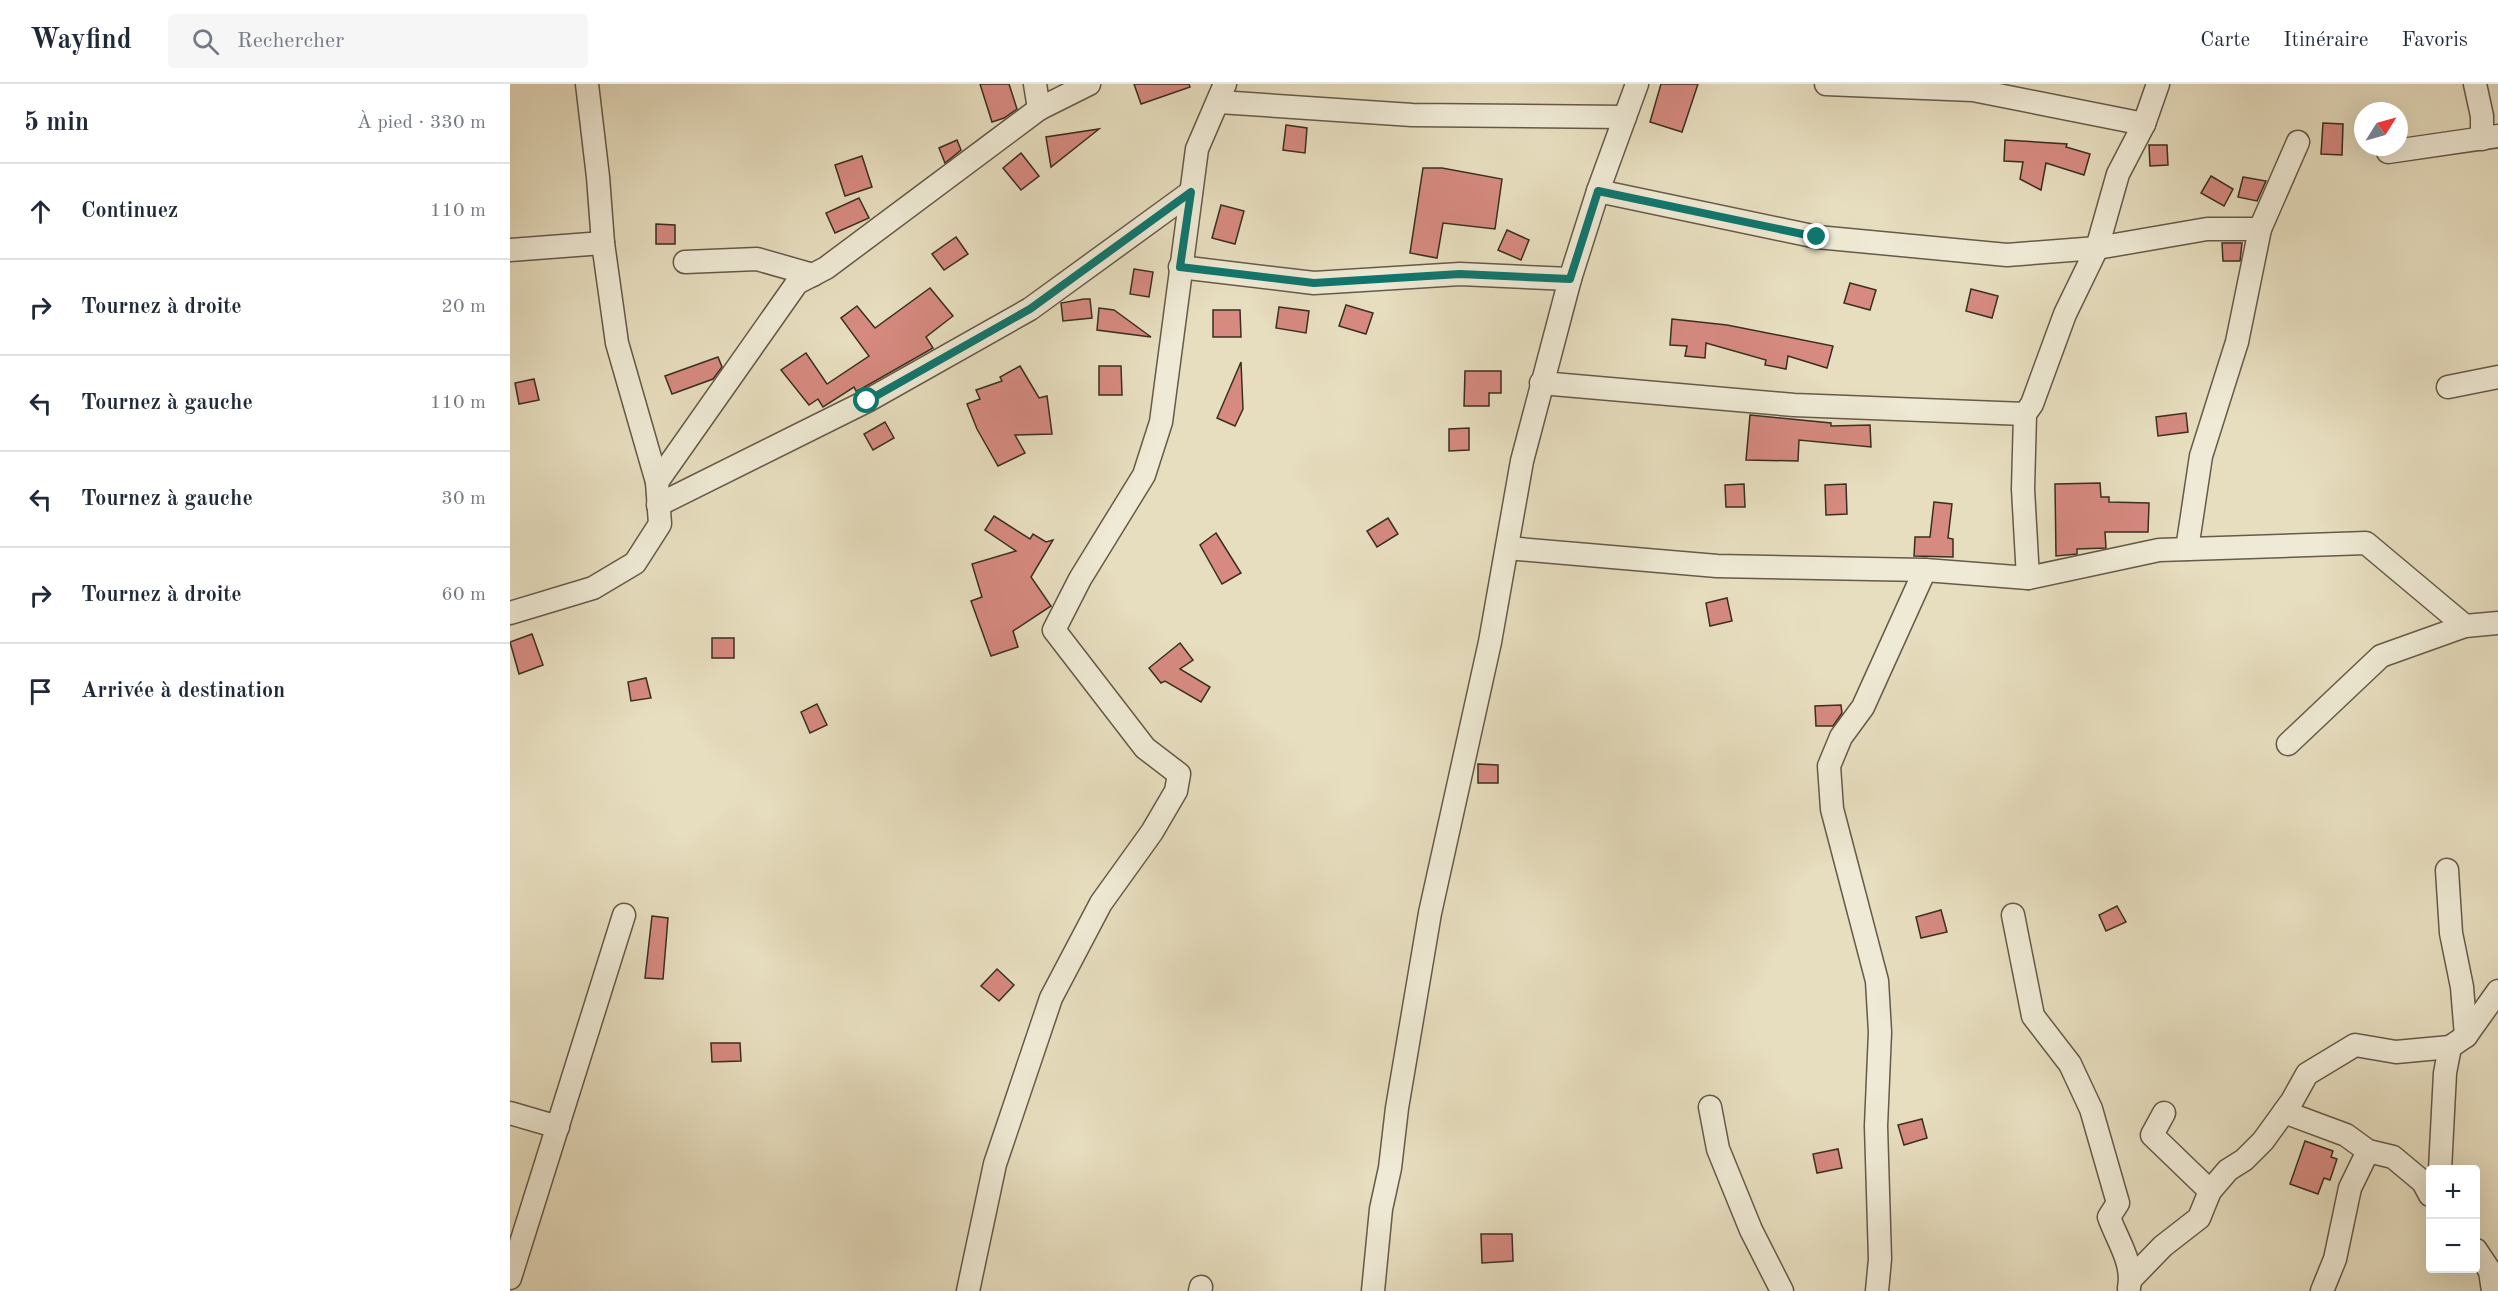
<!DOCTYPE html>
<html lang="fr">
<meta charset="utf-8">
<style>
:root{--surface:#fff;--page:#f6f6f7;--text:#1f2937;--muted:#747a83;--line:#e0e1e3}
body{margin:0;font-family:"Old Standard TT",serif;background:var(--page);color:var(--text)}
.controls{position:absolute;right:18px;bottom:18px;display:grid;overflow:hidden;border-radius:6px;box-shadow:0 6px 24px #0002}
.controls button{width:54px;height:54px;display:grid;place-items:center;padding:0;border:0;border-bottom:2px solid var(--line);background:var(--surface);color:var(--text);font:30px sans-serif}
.compass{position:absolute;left:1844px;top:18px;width:54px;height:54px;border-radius:50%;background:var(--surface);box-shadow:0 6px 24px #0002;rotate:53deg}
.stop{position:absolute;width:18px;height:18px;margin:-14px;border:4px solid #0f766e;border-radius:50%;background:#fff}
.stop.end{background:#0f766e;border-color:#fff;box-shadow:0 2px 6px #0008}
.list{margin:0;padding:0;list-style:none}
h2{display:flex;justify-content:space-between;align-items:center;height:78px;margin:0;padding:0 24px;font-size:26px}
h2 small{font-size:20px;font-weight:400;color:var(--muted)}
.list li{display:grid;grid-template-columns:39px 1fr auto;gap:18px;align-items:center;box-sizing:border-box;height:96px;padding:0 24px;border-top:2px solid var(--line)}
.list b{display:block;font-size:22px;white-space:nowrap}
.list em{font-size:20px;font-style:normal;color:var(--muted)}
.icon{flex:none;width:33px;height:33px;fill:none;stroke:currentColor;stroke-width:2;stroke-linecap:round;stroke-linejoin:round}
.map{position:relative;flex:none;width:1988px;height:1207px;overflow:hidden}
header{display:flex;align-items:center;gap:36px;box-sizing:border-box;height:84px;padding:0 30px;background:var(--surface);border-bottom:2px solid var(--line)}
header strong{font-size:28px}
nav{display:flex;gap:33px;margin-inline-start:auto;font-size:21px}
.search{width:420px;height:54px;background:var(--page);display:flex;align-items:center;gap:15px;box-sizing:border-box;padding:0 21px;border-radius:6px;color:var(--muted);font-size:22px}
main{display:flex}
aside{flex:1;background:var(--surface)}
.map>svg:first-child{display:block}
.building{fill:#d68a80;stroke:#3b2e20;stroke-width:1.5}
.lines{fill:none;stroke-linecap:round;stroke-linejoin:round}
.minor-casing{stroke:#665a48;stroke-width:25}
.minor{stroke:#efead5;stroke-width:22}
.route{stroke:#0f766e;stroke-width:8}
</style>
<header>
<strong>Wayfind</strong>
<div class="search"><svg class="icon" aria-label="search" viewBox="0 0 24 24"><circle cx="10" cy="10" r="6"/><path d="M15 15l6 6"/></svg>Rechercher</div>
<nav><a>Carte</a><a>Itinéraire</a><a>Favoris</a></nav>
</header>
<main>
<aside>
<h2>5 min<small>À pied · 330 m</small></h2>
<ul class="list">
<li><svg class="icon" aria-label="ahead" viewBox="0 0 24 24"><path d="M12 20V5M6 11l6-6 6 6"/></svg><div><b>Continuez</b></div><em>110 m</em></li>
<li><svg class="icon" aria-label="right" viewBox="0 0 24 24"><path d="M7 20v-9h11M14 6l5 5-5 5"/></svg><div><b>Tournez à droite</b></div><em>20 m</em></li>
<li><svg class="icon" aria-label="left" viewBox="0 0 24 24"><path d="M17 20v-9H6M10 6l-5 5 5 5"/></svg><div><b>Tournez à gauche</b></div><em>110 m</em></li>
<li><svg class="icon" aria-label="left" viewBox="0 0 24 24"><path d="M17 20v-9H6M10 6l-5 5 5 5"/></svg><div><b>Tournez à gauche</b></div><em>30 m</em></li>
<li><svg class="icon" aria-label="right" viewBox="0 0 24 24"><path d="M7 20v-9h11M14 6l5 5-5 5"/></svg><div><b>Tournez à droite</b></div><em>60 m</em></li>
<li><svg class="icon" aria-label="arrive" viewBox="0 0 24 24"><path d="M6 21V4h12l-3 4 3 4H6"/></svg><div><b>Arrivée à destination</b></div></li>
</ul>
</aside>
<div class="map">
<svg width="1988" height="1207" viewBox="0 0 1988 1207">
<rect width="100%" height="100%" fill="#e7debf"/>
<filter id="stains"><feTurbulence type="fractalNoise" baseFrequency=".00333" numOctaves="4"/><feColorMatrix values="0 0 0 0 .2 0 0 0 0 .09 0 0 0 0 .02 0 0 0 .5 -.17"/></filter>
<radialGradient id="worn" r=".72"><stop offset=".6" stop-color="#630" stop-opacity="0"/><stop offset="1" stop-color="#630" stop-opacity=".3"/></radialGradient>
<g class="building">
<path d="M470,0h29l8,25 -13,9 -12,4z"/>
<path d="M624,0h55l1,3 -49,17z"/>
<path d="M1151,0h37l-16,48 -32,-10z"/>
<path d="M1813,39l20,1 -1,31 -21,-1z"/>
<path d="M776,41l21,3 -2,25 -22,-3z"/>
<path d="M589,45l-48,38 -5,-30z"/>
<path d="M447,56l4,10 -16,13 -6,-15z"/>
<path d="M1495,56l62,4 -1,3 24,7 -6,21 -38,-12 -5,27 -21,-11 3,-17 -19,-1z"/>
<path d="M1639,61h18l1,20 -18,1z"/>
<path d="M511,69l18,23 -18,14 -18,-22z"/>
<path d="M352,72l10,31 -27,9 -10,-31z"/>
<path d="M913,84h19l60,11 -7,50 -52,-6 -6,35 -27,-5z"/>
<path d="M1701,92l22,13 -9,17 -23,-13z"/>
<path d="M1733,93l23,4 -9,20 -19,-4z"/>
<path d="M349,114l10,20 -34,15 -9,-20z"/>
<path d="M711,121l23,6 -9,33 -23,-6z"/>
<path d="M146,140l19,1v19h-19z"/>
<path d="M997,146l22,10 -8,20 -23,-10z"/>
<path d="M446,153l12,17 -24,16 -12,-16z"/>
<path d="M1712,159h20l-2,18h-17z"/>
<path d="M624,185l19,3 -4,25 -19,-3z"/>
<path d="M1340,199l26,7 -6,20 -26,-7z"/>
<path d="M420,204l23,28 -27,21 7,11 -72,41 -5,2 -2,-4 -31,20 -5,-8 -9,6 -28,-35 25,-17 21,31 42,-28 -28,-38 16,-12 18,22z"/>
<path d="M1461,205l27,7 -6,22 -26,-7z"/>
<path d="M574,215h6l2,19 -29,3 -2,-18z"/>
<path d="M836,221l27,8 -7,21 -27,-8z"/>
<path d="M769,223l30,4 -3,22 -30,-5z"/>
<path d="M589,224l15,2 37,27 -54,-7z"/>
<path d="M703,226h27l1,27h-28z"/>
<path d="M1162,235l55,6 106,21 -6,22 -39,-12 -2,13 -21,-4 1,-5 -60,-17 -1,15 -20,-2 2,-10 -17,-1z"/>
<path d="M208,273l4,10 -9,12 -41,15 -7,-18z"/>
<path d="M731,278l2,47 -8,17 -18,-8z"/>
<path d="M510,282l19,32 8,-2 5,38 -37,1 10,18 -27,13 -21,-37 -10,-25 13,-5 -4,-9 26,-9 -2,-4z"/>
<path d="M589,282h22l1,29h-23z"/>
<path d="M955,287h36v22h-12v13h-25z"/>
<path d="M24,295l5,21 -20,4 -4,-21z"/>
<path d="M1676,329l2,19 -30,4 -2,-19z"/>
<path d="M1240,331l81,8v3l39,-1 1,22 -72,-7 -1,21 -52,-1z"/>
<path d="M375,338l9,16 -21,12 -9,-16z"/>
<path d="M959,344v22l-20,1v-22z"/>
<path d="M1590,399l1,14h8v5l40,1 -1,29h-43l1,16 -29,1v5l-21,2 -1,-72z"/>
<path d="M1234,400l1,23h-19l-1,-22z"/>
<path d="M1336,400l1,30 -21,1 -1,-30z"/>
<path d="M1424,418l18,2 -4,34 5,1v18l-39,-1 1,-19h15z"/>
<path d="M484,432l36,23 3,-5 13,8 7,-2 -22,37 20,29 -38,25 5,16 -27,9 -20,-55 11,-4 -10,-33 44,-13 -31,-21z"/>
<path d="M878,434l10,16 -21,13 -10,-16z"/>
<path d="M706,449l25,40 -19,11 -22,-39z"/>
<path d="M1217,514l5,23 -22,5 -4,-23z"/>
<path d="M22,550l11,31 -24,9 -9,-32z"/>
<rect x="202" y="554" width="22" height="20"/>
<path d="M670,559l13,17 -13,9 30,18 -9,15 -36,-21 -4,2 -12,-15z"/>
<path d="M136,594l5,20 -20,3 -3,-19z"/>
<path d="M307,620l10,21 -17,8 -9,-21z"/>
<path d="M1331,621l1,8 -9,13h-17l-1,-20z"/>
<path d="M968,680l20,1v18h-20z"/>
<path d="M1607,822l9,16 -20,9 -7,-16z"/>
<path d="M1431,826l6,22 -26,6 -5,-21z"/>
<path d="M142,832l16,2 -5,61 -18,-1z"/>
<path d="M487,885l17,16 -15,16 -18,-15z"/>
<path d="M201,959h29l1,18 -29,1z"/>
<path d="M1412,1035l5,19 -23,7 -6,-20z"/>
<path d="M1795,1057l28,10 -2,6 6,2 -7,21 -6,-2 -6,16 -28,-10z"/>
<path d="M1328,1065l4,19 -25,5 -4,-19z"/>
<path d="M971,1150h31l1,27 -31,2z"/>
</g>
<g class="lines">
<defs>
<g id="minor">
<path d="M525,0l4,25"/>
<path d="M1316,0l147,6 171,34"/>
<path d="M1965,0l7,32v23"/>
<path d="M709,18l193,13 213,2"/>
<path d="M1878,68l110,-16"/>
<path d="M1088,107l219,46 190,18 90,-7 110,-19h53"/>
<path d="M0,166l93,-7"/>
<path d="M175,178l72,-3 56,16"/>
<path d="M670,183l134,16 146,-9 110,5"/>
<path d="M1031,299l253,22 231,9"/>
<path d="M1938,303l50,-10"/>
<path d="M147,398l140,-199 29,-15 213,-159 50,-25"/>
<path d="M148,421l209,-104 163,-92 161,-117"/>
<path d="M997,464l210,18 208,4 103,8 131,-28 207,-7 99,83"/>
<path d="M1677,465l14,-93 36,-114 23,-113 38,-87"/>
<path d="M1518,494l-5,-89 2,-75 7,-10 33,-90 32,-66 21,-74 26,-50 14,-40"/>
<path d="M0,529l83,-25 42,-25 25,-39 -3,-42 -40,-139 -14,-100 -5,-66 -11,-93"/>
<path d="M1778,660l93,-88 84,-30 33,-3"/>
<path d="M1503,831l20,101 37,48 21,45 27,94 -9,14c8,23 25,46 20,71"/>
<path d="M1956,952l32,-45"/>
<path d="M1200,1023l8,42 33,81 31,61"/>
<path d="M1774,1028l62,23 22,16 25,6 30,25 7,13"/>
<path d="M0,1029l48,14"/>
<path d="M1654,1029l-12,22 58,56"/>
<path d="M1930,1086l5,-97 5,-26 16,-11 -4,-49 -11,-54 -4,-63"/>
<path d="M1966,1166l14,21 3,20"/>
<path d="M0,1194l114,-363"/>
<path d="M1621,1195l32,-33 36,-28 11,-27 18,-21 16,-10 19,-19 29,-40 15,-27 48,-29 41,7 54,-5"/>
<path d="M458,1207l27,-127 56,-166 50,-95 51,-71 24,-41 3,-17 -34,-26 -91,-118 26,-51 64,-104 17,-53 36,-273 28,-65"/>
<path d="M690,1207l1,-4"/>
<path d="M863,1207l8,-82 9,-41 7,-60 33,-195 60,-271 32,-181 48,-182 28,-88 39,-107"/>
<path d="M1367,1207l3,-32 -4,-133 4,-94 -3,-51 -45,-172 -3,-43 12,-29 22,-30 62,-137"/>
<path d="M1812,1207l13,-32 15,-71 18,-37"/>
</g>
</defs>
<use href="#minor" class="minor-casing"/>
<use href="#minor" class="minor"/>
</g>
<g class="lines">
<path class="route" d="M357,317l163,-92 161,-117 -11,75 134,16 146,-9 110,5 28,-88 219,46"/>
</g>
<rect width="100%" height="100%" filter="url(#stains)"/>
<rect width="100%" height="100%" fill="url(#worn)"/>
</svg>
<div class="controls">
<button>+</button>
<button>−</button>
</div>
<svg class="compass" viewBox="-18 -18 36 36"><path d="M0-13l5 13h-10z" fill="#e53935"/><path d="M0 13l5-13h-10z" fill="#747a83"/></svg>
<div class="stop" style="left:357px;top:317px"></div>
<div class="stop end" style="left:1307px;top:153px"></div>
</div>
</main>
